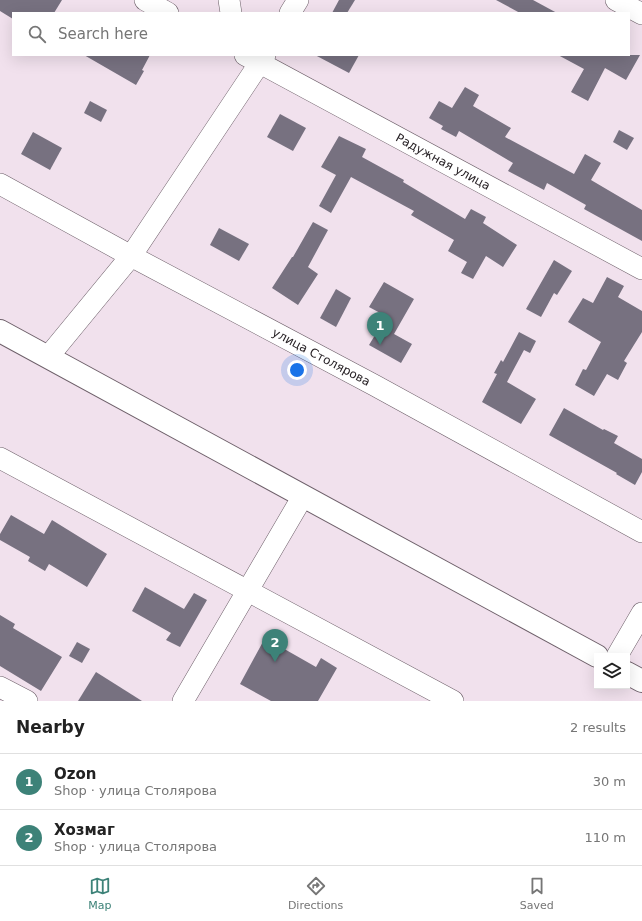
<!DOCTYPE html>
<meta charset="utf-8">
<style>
:root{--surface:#fff;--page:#f6f6f6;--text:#222;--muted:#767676;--line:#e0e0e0;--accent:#3d8278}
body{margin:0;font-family:"DejaVu Sans",sans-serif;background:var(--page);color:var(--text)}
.controls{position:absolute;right:12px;bottom:12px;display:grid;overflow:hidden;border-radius:0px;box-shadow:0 4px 16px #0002}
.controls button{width:36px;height:36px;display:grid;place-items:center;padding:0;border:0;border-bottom:1px solid var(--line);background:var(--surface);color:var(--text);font:20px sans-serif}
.you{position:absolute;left:297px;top:370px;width:14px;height:14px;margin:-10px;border:3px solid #fff;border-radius:50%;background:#1a73e8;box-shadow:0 0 0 6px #1a73e833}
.badge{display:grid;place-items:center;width:26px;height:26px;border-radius:50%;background:var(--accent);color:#fff;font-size:13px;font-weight:700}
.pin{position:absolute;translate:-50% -33px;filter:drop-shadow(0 1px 2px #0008)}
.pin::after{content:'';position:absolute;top:21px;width:14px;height:12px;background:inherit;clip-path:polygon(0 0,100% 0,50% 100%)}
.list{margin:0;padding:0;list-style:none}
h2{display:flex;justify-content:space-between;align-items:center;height:52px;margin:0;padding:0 16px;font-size:17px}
h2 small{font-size:13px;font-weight:400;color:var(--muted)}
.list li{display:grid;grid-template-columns:26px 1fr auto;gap:12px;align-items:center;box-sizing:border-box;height:56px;padding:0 16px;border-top:1px solid var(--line)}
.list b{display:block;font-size:15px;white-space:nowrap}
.list p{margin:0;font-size:13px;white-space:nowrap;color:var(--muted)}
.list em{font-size:13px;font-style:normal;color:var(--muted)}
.icon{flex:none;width:22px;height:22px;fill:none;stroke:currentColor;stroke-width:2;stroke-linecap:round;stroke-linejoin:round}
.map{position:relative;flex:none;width:642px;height:701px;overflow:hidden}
.search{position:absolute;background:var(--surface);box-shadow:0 4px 16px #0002;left:12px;right:12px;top:12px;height:44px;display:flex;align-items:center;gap:10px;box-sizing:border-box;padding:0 14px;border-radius:0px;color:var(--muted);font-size:15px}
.sheet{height:164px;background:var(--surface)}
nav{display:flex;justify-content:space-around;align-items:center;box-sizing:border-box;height:56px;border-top:1px solid var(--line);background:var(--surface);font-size:11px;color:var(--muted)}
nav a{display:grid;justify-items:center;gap:2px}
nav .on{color:var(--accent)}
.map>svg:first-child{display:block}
.building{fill:#777180}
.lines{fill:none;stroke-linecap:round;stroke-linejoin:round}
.minor-casing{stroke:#6e606a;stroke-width:22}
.major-casing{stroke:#6e606a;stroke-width:24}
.minor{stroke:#fff;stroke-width:21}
.major{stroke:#fff;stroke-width:22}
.labels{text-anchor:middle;stroke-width:3;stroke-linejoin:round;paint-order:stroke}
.street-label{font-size:12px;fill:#282226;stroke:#f1e1ed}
</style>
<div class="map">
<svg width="642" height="701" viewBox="0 0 642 701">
<rect width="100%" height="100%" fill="#f1e1ed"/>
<g class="building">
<path d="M0,0h62l-8,13h-41v6l-13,-8z"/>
<path d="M339,0h16l-8,13h-15z"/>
<path d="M496,0h37l24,13h-37z"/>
<path d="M84,55h66l-8,15 2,1 -8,14z"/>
<path d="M315,55h44l-10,18z"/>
<path d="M558,55h82l-14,25 -21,-12 -17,33 -17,-9 13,-23z"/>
<path d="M465,87l14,8 -6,11 38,22 -6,9 69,37 11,-20 16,9 -10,17 51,30v31l-58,-32 2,-4 -39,-22 -3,7 -36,-19 5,-8 -54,-32 -3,6 -15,-8 2,-3 -14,-8 10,-17 13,7z"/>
<path d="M90,101l17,9 -6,12 -17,-9z"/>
<path d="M280,114l26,14 -13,23 -26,-14z"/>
<path d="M619,130l15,8 -7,12 -14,-8z"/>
<path d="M33,132l29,16 -12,22 -29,-16z"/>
<path d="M339,136l27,13 -4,8 42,23 -1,2 62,37 6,-10 15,8 -3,6 34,22 -14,22 -17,-11 -13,23 -12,-6 6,-11 -19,-11 6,-11 -43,-25 3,-4 -63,-34 -20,36 -12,-7 17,-31 -15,-8z"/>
<path d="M313,222l15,8 -20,37 10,7 -20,31 -26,-17 20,-31h1z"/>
<path d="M219,228l30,16 -10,17 -29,-16z"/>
<path d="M554,260l18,11 -15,24 -3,-2 -13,24 -15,-8z"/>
<path d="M607,277l17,9 -6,11 24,14v21l-18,29 3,2 -9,17 -11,-6 -13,22 -19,-11 8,-16 3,1 15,-28 -33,-20 15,-24 10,5z"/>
<path d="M384,282l30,17 -20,35 18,10 -11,19 -32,-18 14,-23 -5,-3 4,-5 -13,-7z"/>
<path d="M336,289l15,9 -15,29 -16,-9z"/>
<path d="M519,332l17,9 -6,12 -6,-3 -17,32 29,17 -15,25 -39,-22 15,-28 -3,-1 7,-13 2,2z"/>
<path d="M564,408l39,22 1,-1 14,7 -4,7 28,16v13l-7,13 -19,-11 1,-1 -68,-38z"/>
<path d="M11,515l33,19 8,-14 55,34 -20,33 -38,-23 -4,7 -17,-10 2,-4 -30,-17v-6z"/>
<path d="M145,587l39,22 10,-16 13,7 -27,47 -14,-7 5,-7 -39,-22z"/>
<path d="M0,615l15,9 -2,4 49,29 -21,34 -41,-25z"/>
<path d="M265,638l51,29 5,-9 16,10 -19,33h-47l-31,-17z"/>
<path d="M77,642l13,7 -8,14 -13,-7z"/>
<path d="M96,672l46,29h-64z"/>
</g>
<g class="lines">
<defs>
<g id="minor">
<path d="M145,0l23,13"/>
<path d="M229,0l2,13"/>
<path d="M616,0l26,14"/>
<path d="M290,13l8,-13"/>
<path id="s1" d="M245,55l397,214"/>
<path id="s2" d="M0,184l131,72 243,129 268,147"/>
<path d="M48,357l83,-101 134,-201"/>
<path d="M0,458l453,243"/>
<path d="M617,656l25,-43"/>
<path d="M0,687l27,14"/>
<path d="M183,701l120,-205"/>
</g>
<g id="major">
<path d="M0,331l597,325"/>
<path d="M627,673l15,8"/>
</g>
</defs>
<use href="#minor" class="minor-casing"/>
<use href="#major" class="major-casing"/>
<use href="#minor" class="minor"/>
<use href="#major" class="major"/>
</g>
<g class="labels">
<g class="street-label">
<text dy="4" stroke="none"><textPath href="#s1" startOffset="225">Радужная улица</textPath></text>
<text dy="4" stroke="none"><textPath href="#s2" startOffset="365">улица Столярова</textPath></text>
</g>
</g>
</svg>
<div class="controls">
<button><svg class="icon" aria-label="layers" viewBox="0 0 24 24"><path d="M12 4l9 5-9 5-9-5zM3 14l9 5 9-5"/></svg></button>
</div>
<div class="you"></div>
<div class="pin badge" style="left:380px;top:345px">1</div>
<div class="pin badge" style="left:275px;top:662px">2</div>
<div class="search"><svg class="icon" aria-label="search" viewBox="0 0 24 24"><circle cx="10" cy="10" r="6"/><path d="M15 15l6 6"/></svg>Search here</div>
</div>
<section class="sheet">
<h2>Nearby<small>2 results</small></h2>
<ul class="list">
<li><span class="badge">1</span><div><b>Ozon</b><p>Shop · улица Столярова</p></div><em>30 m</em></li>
<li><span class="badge">2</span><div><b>Хозмаг</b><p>Shop · улица Столярова</p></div><em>110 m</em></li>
</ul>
</section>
<nav>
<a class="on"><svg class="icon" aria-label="map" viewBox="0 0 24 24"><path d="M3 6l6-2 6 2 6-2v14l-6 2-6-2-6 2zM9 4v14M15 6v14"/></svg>Map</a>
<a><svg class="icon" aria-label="directions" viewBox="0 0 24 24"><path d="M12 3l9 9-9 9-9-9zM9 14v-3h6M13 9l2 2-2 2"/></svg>Directions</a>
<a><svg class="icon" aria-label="saved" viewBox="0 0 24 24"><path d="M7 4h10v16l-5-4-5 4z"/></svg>Saved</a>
</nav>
